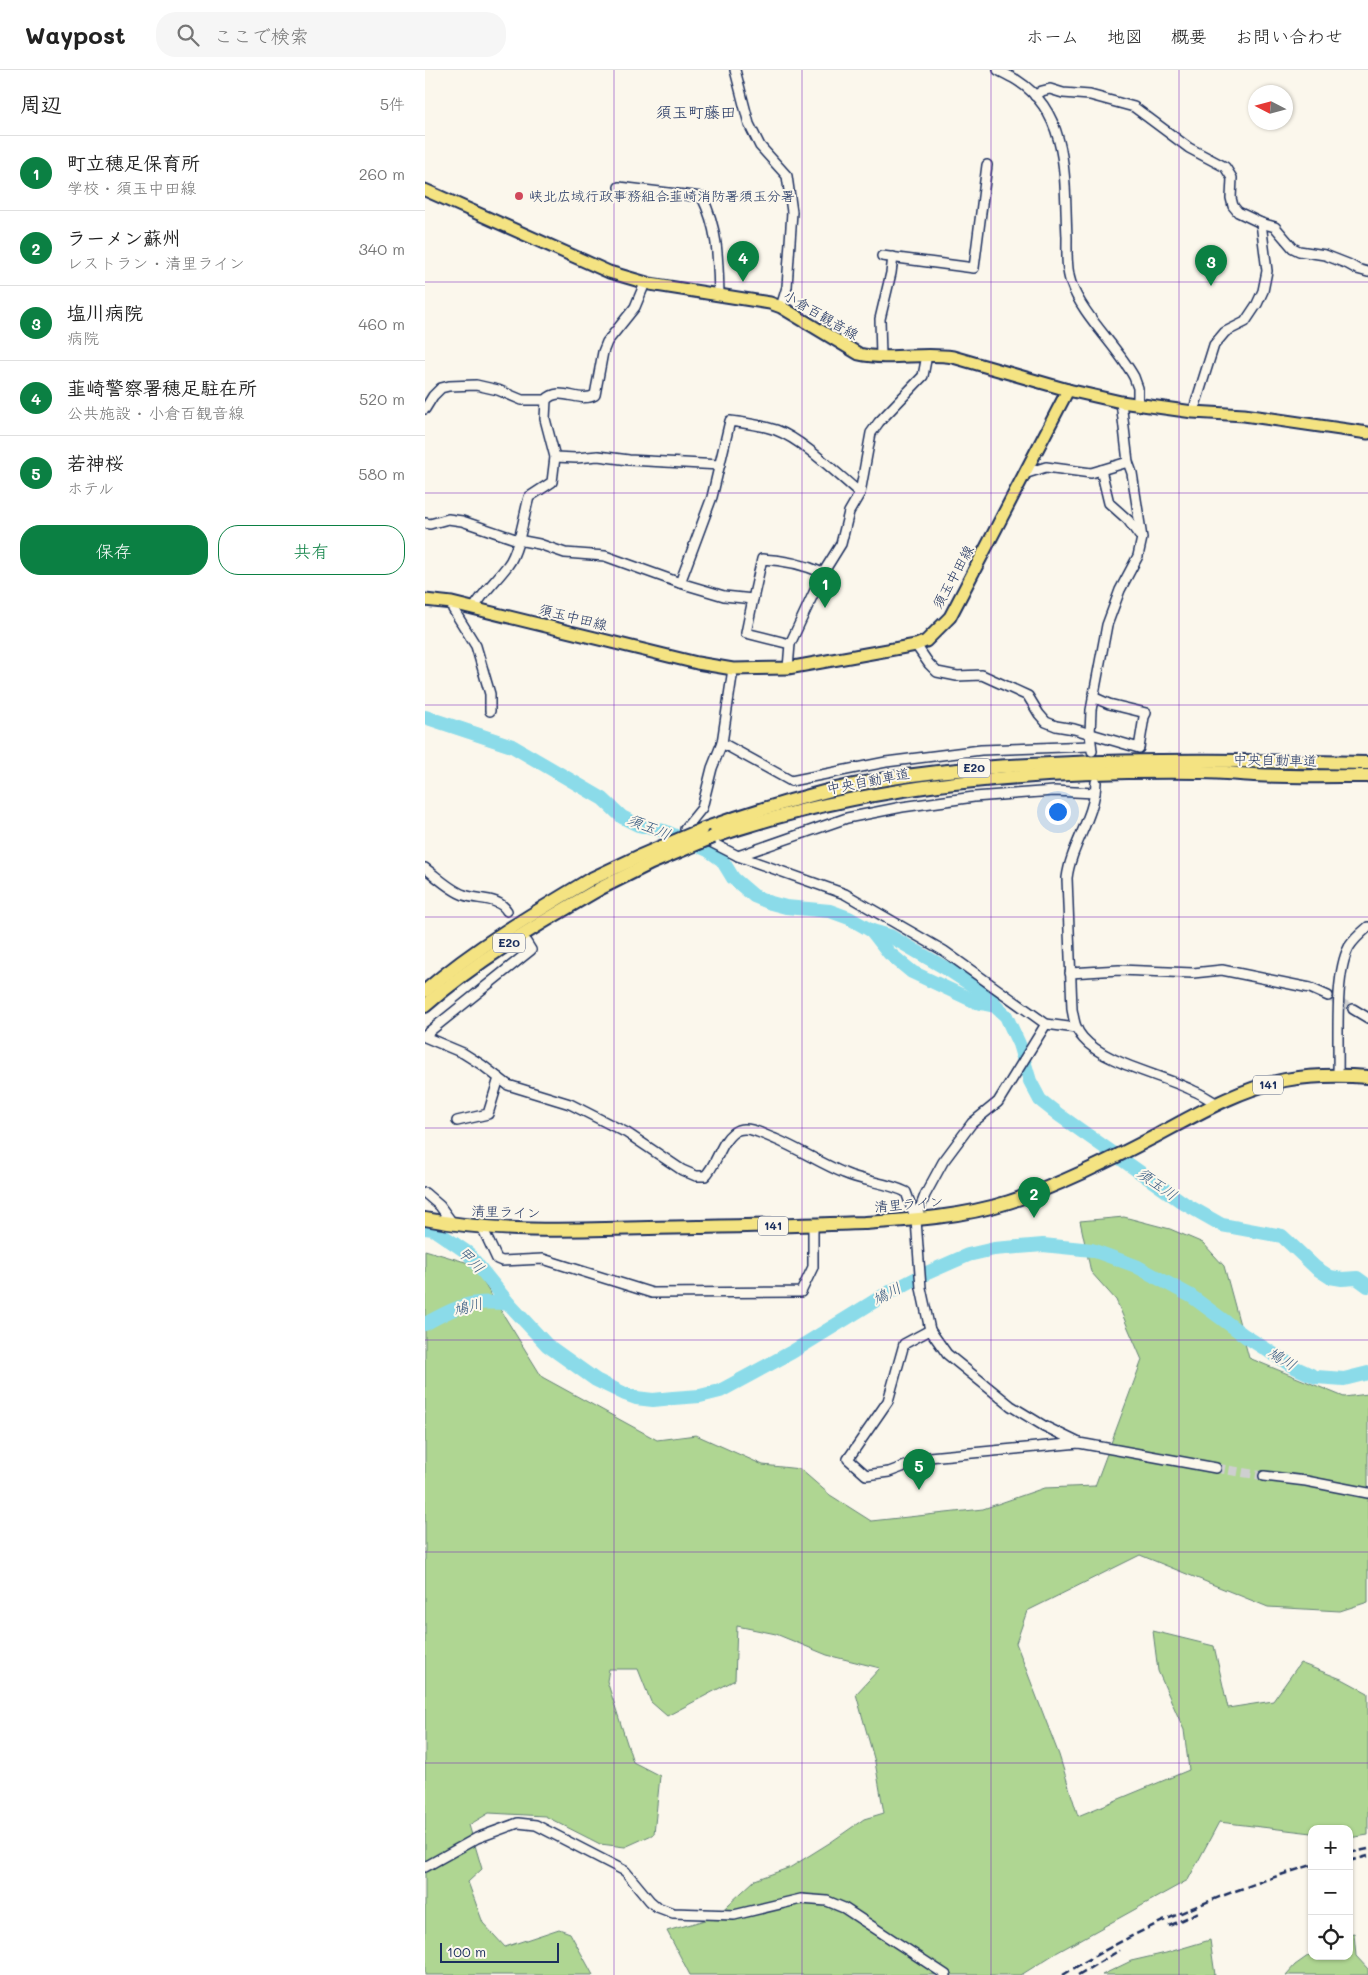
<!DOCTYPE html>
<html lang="ja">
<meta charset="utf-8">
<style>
:root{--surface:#fff;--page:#f6f6f6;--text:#222;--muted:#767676;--line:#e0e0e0;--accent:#0b8043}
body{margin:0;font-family:Mali,"Klee One",sans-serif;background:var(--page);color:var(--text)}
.controls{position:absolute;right:15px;bottom:15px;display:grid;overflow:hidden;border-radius:10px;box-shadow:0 1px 4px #0004}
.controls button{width:45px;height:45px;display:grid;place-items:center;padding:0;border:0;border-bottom:1px solid var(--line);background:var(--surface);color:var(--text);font:25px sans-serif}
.compass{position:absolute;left:823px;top:15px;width:45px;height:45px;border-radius:50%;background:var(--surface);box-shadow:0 1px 4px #0004;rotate:276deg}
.scale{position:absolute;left:15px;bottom:12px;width:119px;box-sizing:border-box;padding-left:5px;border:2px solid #1b2f5e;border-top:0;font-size:14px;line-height:18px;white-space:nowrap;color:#1b2f5e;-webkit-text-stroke:4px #fbf7ec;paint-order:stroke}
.you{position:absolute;left:632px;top:741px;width:18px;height:18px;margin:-12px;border:4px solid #fff;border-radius:50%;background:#1a73e8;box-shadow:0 0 0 8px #1a73e833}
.badge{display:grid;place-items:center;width:32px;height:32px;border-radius:50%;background:var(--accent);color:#fff;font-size:16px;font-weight:700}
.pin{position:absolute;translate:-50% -41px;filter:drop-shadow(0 1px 2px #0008)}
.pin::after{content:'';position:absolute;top:26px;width:18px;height:15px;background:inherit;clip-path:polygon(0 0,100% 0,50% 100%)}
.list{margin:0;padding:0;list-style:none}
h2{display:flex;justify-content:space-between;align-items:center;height:65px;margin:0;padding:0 20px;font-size:21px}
h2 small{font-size:16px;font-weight:400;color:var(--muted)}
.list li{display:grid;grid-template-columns:32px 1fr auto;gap:15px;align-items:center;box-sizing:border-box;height:75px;padding:0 20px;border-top:1px solid var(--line)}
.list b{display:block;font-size:19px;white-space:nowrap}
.list p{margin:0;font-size:16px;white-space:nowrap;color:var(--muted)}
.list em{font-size:16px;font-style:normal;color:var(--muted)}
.actions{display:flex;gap:10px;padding:15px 20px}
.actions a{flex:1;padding:11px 0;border:1px solid var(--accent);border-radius:20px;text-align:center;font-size:18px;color:var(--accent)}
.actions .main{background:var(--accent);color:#fff}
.icon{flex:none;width:28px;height:28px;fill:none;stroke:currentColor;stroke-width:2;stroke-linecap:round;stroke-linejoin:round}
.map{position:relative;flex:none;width:943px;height:1905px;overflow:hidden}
header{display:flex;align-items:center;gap:30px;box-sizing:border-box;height:70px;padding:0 25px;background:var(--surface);border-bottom:1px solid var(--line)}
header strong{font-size:24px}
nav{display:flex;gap:28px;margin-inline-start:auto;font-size:18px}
.search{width:350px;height:45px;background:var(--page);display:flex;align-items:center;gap:12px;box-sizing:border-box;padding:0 18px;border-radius:20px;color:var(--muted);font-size:19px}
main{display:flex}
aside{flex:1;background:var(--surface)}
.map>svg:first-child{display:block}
.green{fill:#afd692;stroke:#658278}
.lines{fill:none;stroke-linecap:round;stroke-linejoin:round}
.river{stroke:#8bdbe9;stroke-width:14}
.minor-tunnel{stroke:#cecfd0;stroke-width:9;stroke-dasharray:9 4.5;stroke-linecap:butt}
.minor-casing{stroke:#1b2f5e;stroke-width:12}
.major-casing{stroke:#1b2f5e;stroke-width:15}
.highway-casing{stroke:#1b2f5e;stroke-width:16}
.minor{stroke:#fbf7ec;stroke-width:9}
.major{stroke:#f4e382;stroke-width:11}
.highway{stroke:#f4e382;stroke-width:12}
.rail{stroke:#1b2f5e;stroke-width:2.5;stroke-dasharray:8 4;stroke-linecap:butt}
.highway-bridge-casing{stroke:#1b2f5e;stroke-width:16;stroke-linecap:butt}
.highway-bridge{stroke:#f4e382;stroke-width:12}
.grid{fill:none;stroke:#7b2cbf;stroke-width:1;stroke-opacity:0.55}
.poi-dot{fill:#d1495b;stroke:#fbf7ec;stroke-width:2}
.labels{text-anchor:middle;stroke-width:4;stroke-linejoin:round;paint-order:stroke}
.shield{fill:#fbf7ec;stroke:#5e6b89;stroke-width:1}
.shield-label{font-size:12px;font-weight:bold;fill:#1b2f5e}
.poi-label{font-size:14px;fill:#1b2f5e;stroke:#fbf7ec;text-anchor:start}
.street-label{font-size:14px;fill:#1b2f5e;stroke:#fbf7ec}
.water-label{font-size:15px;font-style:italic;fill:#375a81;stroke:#fbf7ec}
.quarter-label{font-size:16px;fill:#1b2f5e;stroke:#fbf7ec}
</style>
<header>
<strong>Waypost</strong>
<div class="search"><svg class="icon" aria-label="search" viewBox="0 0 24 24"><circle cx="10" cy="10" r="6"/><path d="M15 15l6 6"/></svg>ここで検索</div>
<nav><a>ホーム</a><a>地図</a><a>概要</a><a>お問い合わせ</a></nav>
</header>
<main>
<aside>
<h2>周辺<small>5件</small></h2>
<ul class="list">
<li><span class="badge">1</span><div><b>町立穂足保育所</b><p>学校 · 須玉中田線</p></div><em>260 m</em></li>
<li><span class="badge">2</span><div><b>ラーメン蘇州</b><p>レストラン · 清里ライン</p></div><em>340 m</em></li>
<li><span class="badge">3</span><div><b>塩川病院</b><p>病院</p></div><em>460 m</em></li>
<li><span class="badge">4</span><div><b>韮崎警察署穂足駐在所</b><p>公共施設 · 小倉百観音線</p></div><em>520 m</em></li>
<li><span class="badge">5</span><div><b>若神桜</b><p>ホテル</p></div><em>580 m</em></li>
</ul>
<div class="actions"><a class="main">保存</a><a>共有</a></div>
</aside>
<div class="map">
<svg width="943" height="1905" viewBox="0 0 943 1905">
<rect width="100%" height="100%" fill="#fbf7ec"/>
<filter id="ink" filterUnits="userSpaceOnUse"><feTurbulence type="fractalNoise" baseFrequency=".02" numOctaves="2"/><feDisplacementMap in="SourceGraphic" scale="10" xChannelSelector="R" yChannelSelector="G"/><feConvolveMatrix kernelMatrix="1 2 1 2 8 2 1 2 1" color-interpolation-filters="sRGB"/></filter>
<g filter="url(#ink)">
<g class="green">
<path d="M699,1147l46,12 33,14 21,23 25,92 95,39 24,-3v208l-28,9 -72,-4 -128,-52 -113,56 -11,32 43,112 19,61 111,-46 -5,-40 -26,-59 -5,-40 61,15 14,62 45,-7 27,-38 44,17 24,13v142l-19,3v-9h-37v4l-93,-11 -31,58 -132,73 -35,22h-331l-23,-44 48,-14 40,-37 36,-13 40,-25 33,-23 20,-6 -9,-51 -19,-68 24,-26 -53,-13 -51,-21 -39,-8 -2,54 -68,36 -16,-14 -13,-33h-29l-2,12 26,81 27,14 -6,58 -29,13 -25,-3 -55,-28 -56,-3 -20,12 13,44 -14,13 15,41 22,24 54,-18 11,4 23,42h-168v-725l47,14 70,113 115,63 39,-5 67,30 37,4 30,26 41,26 112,-12 61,-21 51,-2 47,-126 -26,-60 -25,-28 -11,-51z"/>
<path d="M929,1863l2,23 12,13v6h-82l9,-10 17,-12v3h37v-22z"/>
<path d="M785,1870l5,35h-113l29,-14 35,-8z"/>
</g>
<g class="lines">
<g class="river">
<path d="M0,647l87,29 91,53 19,18 16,8 26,6 44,19 14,10 11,18 21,18 17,7 15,4 44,4 19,7 23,13 17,22 23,19 64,30 19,4 11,10 13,28 11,37 10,19 19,15 126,89 37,21 60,11 34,32 14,9 12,2 15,-1 11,8"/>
<path d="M447,861l18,5 57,33 43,28 6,9"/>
<path d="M0,1158l8,1 35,24 41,51 38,41 49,35 29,14 11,4 17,2 20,-2 27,-2 20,-5 72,-39 94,-58 41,-21 41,-18 26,-6 49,-4 49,5 44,16 55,30 54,40 49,31 22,10 28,2 24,-6"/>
<path d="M0,1254c32,-18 46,-25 84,-20"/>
</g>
<g class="minor-tunnel">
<path d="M903,926l25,13"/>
<path d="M791,1398l48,8"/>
</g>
<defs>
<g id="minor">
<path d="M310,0l14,54 11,22 27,30 5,36 -5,75 -6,20"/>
<path d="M573,0c7,4 14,7 20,11 53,34 46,103 49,156 0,15 -1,32 4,46 11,32 46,63 63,94l4,11v17"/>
<path d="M610,26l7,-5 8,-2 13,4 27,2 44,12 55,41 36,19 7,11 -1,20 2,8 5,6 23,11 14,4 18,21 6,3 26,4 23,9 9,5 11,3"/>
<path d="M194,117l83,10c16,32 16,62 17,98"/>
<path d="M457,186l92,12 13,-103"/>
<path d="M456,287l-1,-38 11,-46 2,-16"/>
<path d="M0,339l8,-13 8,-8 8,-2 27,-1 22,5 24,10h24c14,-15 33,4 49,-5l8,-43 4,-10 28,-35 10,-24"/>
<path d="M768,342l21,-67 11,-13 20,-10 12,-18 6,-13 4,-20 -6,-48"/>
<path d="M130,387l21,1 22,-2 31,4 91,5"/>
<path d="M676,400l8,33 19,17 11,15"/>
<path d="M599,404l22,-7 45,6 37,-11"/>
<path d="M0,453l5,1 18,-5 14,2 56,19 21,4 26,9 40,3 75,27 44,13 29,3 -7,34 44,11"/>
<path d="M255,513l32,-86 18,-76c16,2 31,4 46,9 27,10 61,44 84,63"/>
<path d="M328,529l9,-40c22,1 41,5 61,14"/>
<path d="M27,533l1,6 23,37 14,48v17"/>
<path d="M49,538c9,-16 23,-28 34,-43 11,-14 16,-50 21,-68l23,-15 3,-25 -10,-38 1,-19"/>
<path d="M491,575l13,19 8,8 20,4 25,-1 46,21 11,18 7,8 10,4 18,3 65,19 5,-31 2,-4 -37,-9 -16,-7"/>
<path d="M363,598l2,-24 33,-71 18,-29 8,-32 11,-19 11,-60 8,-11 44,-46 4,-21"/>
<path d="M308,599l-11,74 -10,25 -10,40 -17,21 53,27 107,38 99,57 102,73 30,4"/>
<path d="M297,673l69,38 95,-19 95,-12 110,-4"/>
<path d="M667,681l-2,-17 1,-24 16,-85 13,-35 18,-34 4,-18 -10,-65 -4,-11 -7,-60"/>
<path d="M671,712c-1,35 -25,63 -29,96l5,131c2,11 3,20 11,29 22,26 80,37 111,53 8,3 16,9 24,13"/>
<path d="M313,786l109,-38 55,-11 72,-10 80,-6 41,2"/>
<path d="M0,798c12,9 25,22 39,27 14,5 35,2 43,16"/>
<path d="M645,903l49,-3 74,3 29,-3 88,18 18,8"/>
<path d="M928,939l15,9"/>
<path d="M0,965l106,-85 -5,-8"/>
<path d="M0,967l38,16 19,12 26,20 62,19 57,29 55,37 14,6h9c13,-12 16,-39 33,-46 12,-4 26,5 37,9 24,10 45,24 69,34 20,9 42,9 62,19l10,28 5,68 9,42 17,24 64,52 33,20 35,17"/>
<path d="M913,1004c1,-33 -4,-99 11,-127 5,-8 12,-14 19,-20"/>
<path d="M32,1051l31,-7 11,-36"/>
<path d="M0,1123l15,13 13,18"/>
<path d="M491,1149l9,-24 18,-33 29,-39 26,-21 48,-78"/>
<path d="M57,1157l15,32 5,2 41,-2 109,34 149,-1 12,-25v-42"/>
<path d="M505,1260l-26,14 -16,57 -40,58 18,16 23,-3 40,-15 150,-14 137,25"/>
<path d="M839,1406l42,5 62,12"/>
<path d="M0,1797l52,-29 41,-15 18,2 89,46 25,30 7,6 16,6 61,2 67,-16 26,2 17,7 102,67"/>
</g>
<g id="major">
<path d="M0,120l184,82 41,12 120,19 11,4 78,47c31,7 63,-2 94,3l115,33 53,12 72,10 51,3 124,18"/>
<path d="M0,530l27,3 245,60 36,6 55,-1 128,-23 10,-4 24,-24 118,-227"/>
</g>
<g id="highway">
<path d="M276,760c41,-15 83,-28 126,-39 73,-18 149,-24 224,-27 106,-5 211,-3 317,-1"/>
<path d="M288,767c158,-55 322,-67 489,-65 17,0 35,2 52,3 38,2 76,1 114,1"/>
<path d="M0,921c50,-43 107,-77 164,-111"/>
<path d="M0,936c53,-47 114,-82 174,-117"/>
<path d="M0,1149c87,17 184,9 273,8 55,-1 111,-2 166,-4 48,-3 98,-6 145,-21 51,-17 99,-41 147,-66 41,-22 83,-47 129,-56 28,-5 56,-5 83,-3"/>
</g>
</defs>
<use href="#minor" class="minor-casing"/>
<use href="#major" class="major-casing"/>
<use href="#highway" class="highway-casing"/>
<use href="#minor" class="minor"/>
<use href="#major" class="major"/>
<use href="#highway" class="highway"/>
<g class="rail">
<path d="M924,1783l19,-4"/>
<path d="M924,1791l19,-5"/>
<path d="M744,1856l32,-15"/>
<path d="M638,1905c78,-49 161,-83 249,-110"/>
<path d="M653,1905l42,-25"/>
</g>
<defs>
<g id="highway-bridge">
<path d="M164,810l51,-24 61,-26"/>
<path d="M174,819l52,-26 62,-26"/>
</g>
</defs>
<use href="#highway-bridge" class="highway-bridge-casing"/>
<use href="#highway-bridge" class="highway-bridge"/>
</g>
</g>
<path class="grid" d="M189,0v1905M377,0v1905M566,0v1905M754,0v1905M0,212h943M0,423h943M0,635h943M0,847h943M0,1058h943M0,1270h943M0,1482h943M0,1693h943"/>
<circle class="poi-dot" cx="94" cy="126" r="5"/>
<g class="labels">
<g class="shield">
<rect x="533" y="688.5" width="32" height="19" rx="4"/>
<rect x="68" y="863.5" width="32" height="19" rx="4"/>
<rect x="828" y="1005.5" width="30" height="19" rx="4"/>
<rect x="333" y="1146.5" width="30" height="19" rx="4"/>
</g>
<g class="shield-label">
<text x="549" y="702">E20</text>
<text x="84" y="877">E20</text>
<text x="843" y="1019">141</text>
<text x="348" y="1160">141</text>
</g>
<g class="poi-label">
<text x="104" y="131">峡北広域行政事務組合韮崎消防署須玉分署</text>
</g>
<g class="street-label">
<text transform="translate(396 245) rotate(30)" y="5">小倉百観音線</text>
<text transform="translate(528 507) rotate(-61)" y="5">須玉中田線</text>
<text transform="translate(148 547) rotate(14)" y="5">須玉中田線</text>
<text transform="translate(850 690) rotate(1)" y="5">中央自動車道</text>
<text transform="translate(443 711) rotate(-11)" y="5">中央自動車道</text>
<text transform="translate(484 1134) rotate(-5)" y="5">清里ライン</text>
<text transform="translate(81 1142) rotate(2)" y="5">清里ライン</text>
</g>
<g class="water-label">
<text transform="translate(224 757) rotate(22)" y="5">須玉川</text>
<text transform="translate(732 1114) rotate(35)" y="5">須玉川</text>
<text transform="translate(46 1190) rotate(45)" y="5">甲川</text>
<text transform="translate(462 1224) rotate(-28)" y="5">鳩川</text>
<text transform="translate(43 1237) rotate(-14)" y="5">鳩川</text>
<text transform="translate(857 1289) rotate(31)" y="5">鳩川</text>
</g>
<g class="quarter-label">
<text x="271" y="48">須玉町藤田</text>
</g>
</g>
</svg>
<div class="controls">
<button>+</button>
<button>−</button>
<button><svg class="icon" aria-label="locate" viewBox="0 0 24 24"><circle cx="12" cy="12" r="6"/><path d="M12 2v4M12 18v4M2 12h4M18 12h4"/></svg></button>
</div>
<svg class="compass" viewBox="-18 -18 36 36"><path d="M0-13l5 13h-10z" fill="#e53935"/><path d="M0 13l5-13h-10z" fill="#767676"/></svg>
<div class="scale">100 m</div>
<div class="you"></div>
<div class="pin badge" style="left:400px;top:538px">1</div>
<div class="pin badge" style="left:609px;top:1148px">2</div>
<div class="pin badge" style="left:786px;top:216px">3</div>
<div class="pin badge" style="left:318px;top:212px">4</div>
<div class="pin badge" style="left:494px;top:1420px">5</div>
</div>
</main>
